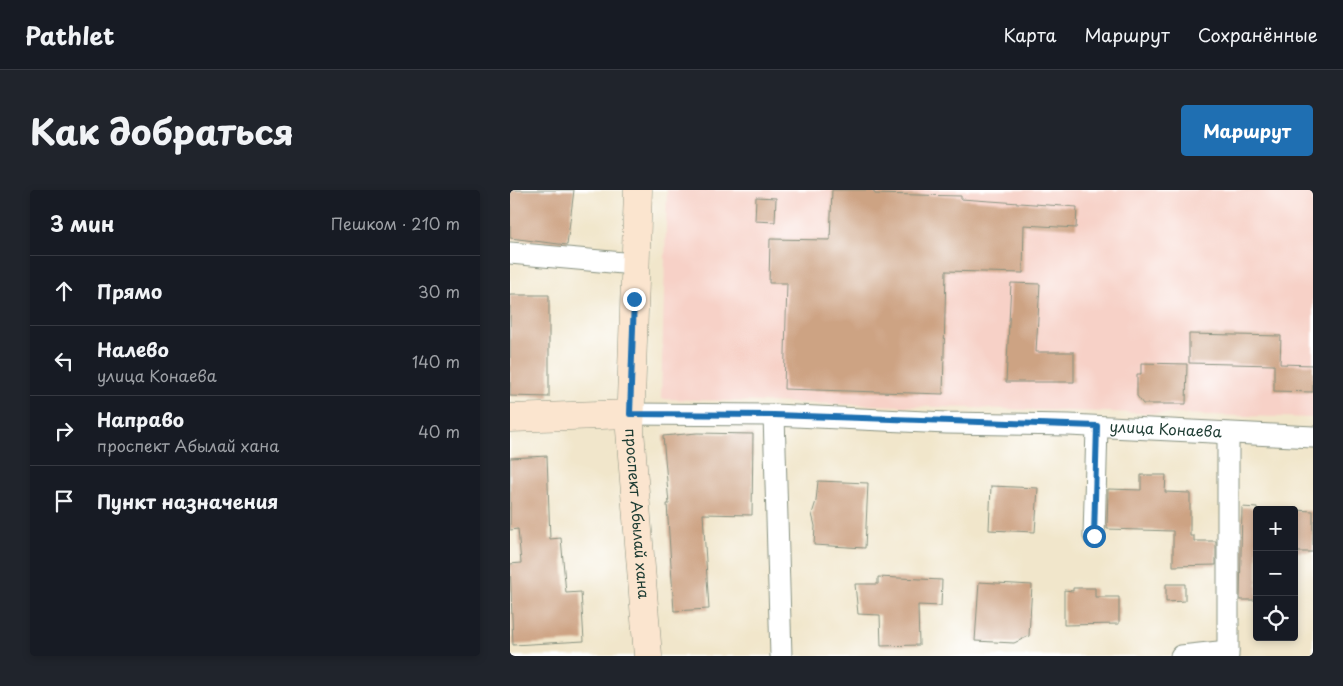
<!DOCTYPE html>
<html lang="ru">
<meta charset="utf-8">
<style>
:root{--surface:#171b24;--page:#20242c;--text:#f1f3f6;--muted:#9ea1a6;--line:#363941;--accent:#1f6fb2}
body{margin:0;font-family:"Playpen Sans",sans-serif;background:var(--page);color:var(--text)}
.controls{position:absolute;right:15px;bottom:15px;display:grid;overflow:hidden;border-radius:5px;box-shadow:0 2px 8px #0003}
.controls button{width:45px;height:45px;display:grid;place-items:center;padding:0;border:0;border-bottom:1px solid var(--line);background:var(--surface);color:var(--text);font:25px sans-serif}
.stop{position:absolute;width:15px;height:15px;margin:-11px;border:4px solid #1f6fb2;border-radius:50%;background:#fff}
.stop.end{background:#1f6fb2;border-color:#fff;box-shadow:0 1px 5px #0008}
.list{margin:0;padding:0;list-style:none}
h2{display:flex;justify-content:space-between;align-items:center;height:65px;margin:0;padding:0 20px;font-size:21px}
h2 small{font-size:16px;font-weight:400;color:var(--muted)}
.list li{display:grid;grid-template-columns:32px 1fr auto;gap:15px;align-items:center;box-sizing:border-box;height:70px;padding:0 20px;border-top:1px solid var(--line)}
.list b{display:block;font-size:19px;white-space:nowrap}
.list p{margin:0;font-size:16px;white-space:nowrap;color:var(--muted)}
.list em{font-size:16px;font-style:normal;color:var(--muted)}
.icon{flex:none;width:28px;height:28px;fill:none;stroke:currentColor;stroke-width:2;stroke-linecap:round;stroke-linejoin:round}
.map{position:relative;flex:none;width:803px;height:466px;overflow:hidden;border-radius:5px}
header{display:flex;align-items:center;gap:30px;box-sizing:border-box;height:70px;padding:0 25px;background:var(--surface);border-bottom:1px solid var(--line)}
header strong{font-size:24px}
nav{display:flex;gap:28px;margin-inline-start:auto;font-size:18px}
.intro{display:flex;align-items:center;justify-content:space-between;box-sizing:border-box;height:120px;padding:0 30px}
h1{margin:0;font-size:35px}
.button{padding:12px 22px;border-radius:5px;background:var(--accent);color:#fff;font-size:18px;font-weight:700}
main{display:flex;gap:30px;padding:0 30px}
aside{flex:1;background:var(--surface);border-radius:5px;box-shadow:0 2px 8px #0003}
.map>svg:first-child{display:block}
.built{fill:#f7d1c7}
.building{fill:#cda383}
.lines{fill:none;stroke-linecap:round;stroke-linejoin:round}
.street-casing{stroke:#889280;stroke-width:23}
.secondary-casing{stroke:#889280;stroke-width:29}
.street{stroke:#fff;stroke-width:21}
.secondary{stroke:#fbe5cf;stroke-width:28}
.route{stroke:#1f6fb2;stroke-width:6}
.labels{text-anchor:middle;stroke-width:4;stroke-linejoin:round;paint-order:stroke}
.street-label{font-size:15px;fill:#1f3d34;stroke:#fff}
</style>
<header>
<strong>Pathlet</strong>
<nav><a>Карта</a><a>Маршрут</a><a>Сохранённые</a></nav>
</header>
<div class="intro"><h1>Как добраться</h1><a class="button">Маршрут</a></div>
<main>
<aside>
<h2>3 мин<small>Пешком · 210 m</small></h2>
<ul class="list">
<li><svg class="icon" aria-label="ahead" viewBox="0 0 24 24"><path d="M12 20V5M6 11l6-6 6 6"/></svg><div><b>Прямо</b></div><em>30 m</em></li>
<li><svg class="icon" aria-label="left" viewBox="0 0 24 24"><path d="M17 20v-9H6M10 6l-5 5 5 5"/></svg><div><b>Налево</b><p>улица Конаева</p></div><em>140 m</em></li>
<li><svg class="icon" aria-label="right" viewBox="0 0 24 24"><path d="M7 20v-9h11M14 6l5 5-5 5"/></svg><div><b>Направо</b><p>проспект Абылай хана</p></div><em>40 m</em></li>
<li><svg class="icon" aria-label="arrive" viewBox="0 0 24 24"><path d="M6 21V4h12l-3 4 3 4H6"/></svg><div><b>Пункт назначения</b></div></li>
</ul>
</aside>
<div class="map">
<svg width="803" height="466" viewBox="0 0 803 466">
<rect width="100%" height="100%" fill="#fff"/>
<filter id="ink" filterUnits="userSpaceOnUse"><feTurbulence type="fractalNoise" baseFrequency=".02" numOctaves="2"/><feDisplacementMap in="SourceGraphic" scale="10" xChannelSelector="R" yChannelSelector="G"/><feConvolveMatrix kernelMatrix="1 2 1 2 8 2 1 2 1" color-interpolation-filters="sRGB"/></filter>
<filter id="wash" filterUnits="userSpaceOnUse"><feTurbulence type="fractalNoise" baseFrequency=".0096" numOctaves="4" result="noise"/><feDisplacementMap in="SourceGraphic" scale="20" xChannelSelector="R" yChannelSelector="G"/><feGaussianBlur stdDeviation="1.12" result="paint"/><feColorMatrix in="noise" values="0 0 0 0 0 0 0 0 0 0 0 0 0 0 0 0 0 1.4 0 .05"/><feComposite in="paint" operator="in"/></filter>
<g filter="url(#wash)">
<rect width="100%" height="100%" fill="#f1e6cb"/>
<path class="built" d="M157,0h646v228l-652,-19z"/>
<g id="blocks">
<g class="building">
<path d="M0,0h64l-7,55 -57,-7z"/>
<path d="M322,0h41l2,4 86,2v3l116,8 -1,21 -52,-3 -1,48 -77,-2 -3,123 -159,-5 3,-106h-18l1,-44 60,1z"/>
<path d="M246,7l20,1 -1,24 -20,-1z"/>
<path d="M501,93l29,1 -4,68h38v30h-68z"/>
<path d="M0,105h39v102l-39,-1z"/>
<path d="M679,144l92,2 -1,28 33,1v27l-39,-1v-26l-85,-2z"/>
<path d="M631,173l46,1 -1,40h-43l-6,-8v-22h4z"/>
<path d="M187,243l56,1 -1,81 -49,-1 6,95 -35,2 -7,-107h2l-6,-68z"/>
<path d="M37,266l3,83 11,-1 5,55 15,-1 3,49 -71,4 -3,-81 11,-1 -3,-34 -8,1v-72z"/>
<path d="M631,285h25l-1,17 25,1v43h4v5h22v24l-43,1v-35l-66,-2 1,-40 33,1z"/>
<path d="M308,291l50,2 -3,65 -51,-3 1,-19 -3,-12 4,-13z"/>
<path d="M481,296l47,2 -3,44 -46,-2z"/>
<path d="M732,317l15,1v92h-17z"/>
<path d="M784,320l19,1v41h-19z"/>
<path d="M368,387l64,3 -1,26 -23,-1 1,40 -38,1 -1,-31 -22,-1 -3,-30h23z"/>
<path d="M469,392l53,3 -3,51 -15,7 -39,-2z"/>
<path d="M656,394h19v17l-19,1z"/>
<path d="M563,398h22v9h24v27l-55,1v-35l9,1z"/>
</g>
</g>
</g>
<g filter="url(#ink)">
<use href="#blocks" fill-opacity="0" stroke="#889280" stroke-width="1"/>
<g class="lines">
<defs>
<g id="street">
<path d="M0,63l124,11"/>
<path id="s1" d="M120,224l144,1 173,8 122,2 244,12"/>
<path d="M264,225l7,241"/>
<path d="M718,244v222"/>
<path d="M584,346l3,-109"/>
<path d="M671,466l47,-5"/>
</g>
<g id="secondary">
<path id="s2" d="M128,0l-8,240 18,226"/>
<path d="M0,228l120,-4"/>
</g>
</defs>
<use href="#street" class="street-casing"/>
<use href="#secondary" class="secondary-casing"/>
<use href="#street" class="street"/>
<use href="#secondary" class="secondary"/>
</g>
</g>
<g class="lines" filter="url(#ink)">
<path class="route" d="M124,109l-4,115 144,1 323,11 -3,110"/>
</g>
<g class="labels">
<g class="street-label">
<text dy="5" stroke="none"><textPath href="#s1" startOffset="536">улица Конаева</textPath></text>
<text dy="5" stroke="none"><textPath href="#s2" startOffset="324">проспект Абылай хана</textPath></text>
</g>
</g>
</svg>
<div class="controls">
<button>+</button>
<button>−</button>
<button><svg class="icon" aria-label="locate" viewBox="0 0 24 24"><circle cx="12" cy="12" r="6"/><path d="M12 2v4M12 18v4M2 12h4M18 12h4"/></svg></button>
</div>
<div class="stop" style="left:584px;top:346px"></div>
<div class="stop end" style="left:124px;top:109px"></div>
</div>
</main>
